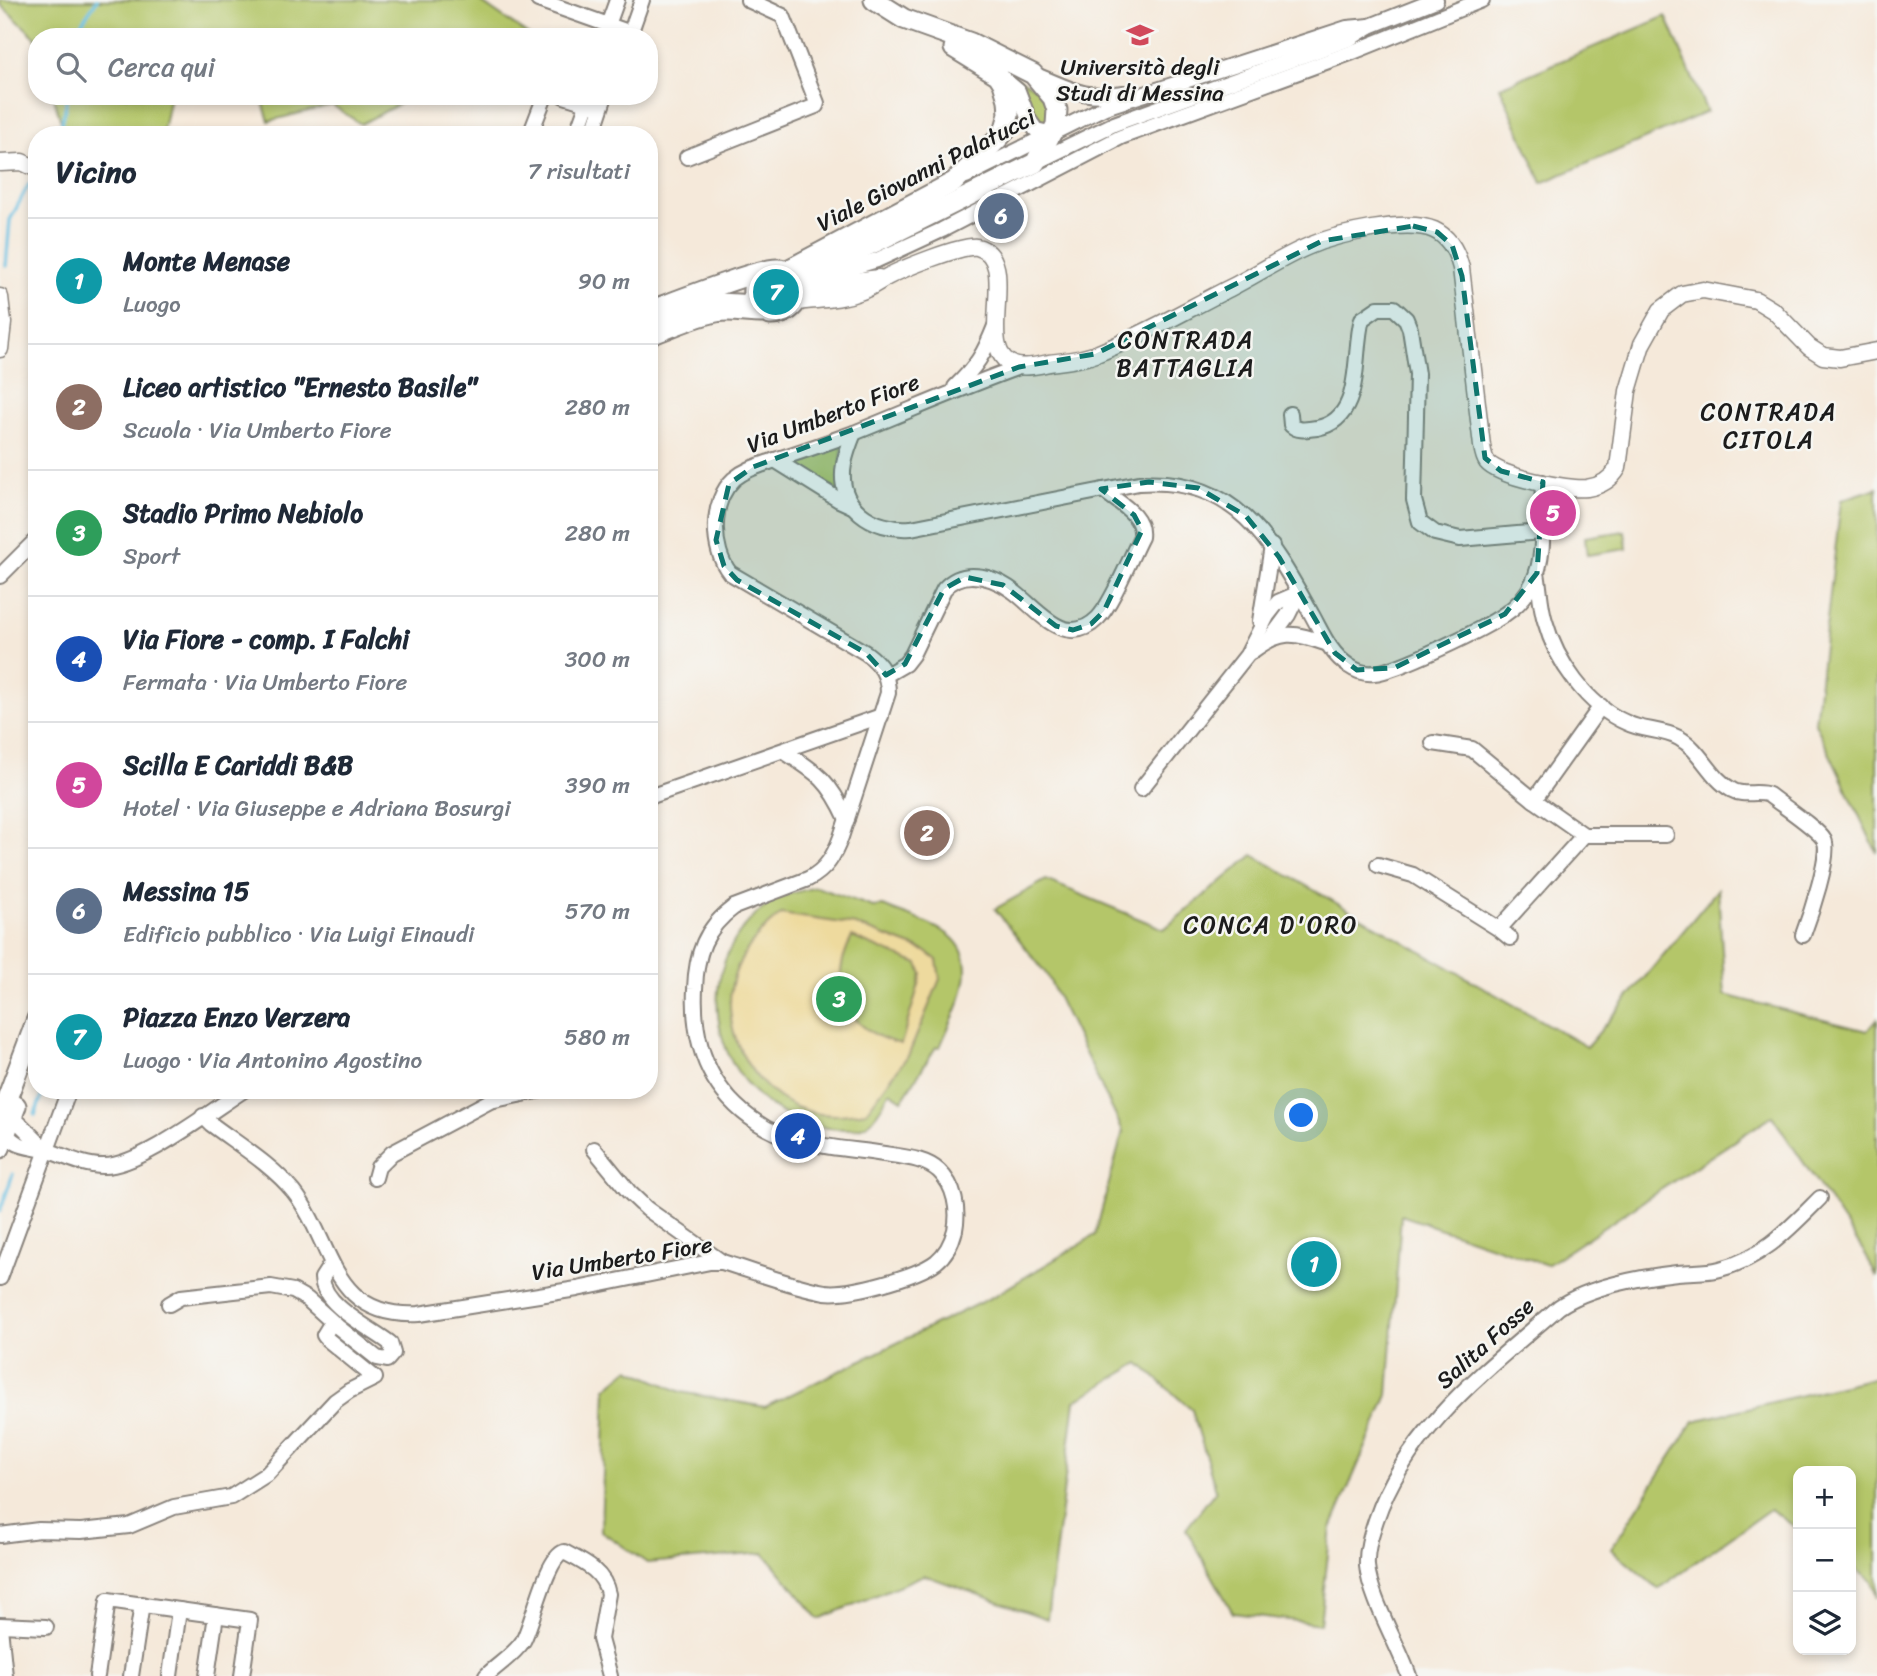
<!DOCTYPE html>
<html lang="it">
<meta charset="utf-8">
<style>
:root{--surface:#fff;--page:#f6f6f7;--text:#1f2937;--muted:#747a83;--line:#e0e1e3;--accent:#d1495b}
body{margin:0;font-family:Sriracha,sans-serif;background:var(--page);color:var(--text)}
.controls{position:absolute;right:21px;bottom:21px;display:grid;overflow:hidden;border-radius:14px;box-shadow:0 4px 10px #0003}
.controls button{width:63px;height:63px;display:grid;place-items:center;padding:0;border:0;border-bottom:2px solid var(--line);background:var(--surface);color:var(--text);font:35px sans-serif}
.you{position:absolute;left:1302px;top:1116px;width:24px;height:24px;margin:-18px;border:5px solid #fff;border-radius:50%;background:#1a73e8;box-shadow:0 0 0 10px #1a73e833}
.badge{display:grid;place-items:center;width:46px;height:46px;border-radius:50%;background:var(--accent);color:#fff;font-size:23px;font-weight:700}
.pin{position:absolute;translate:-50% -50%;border:4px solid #fff;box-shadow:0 2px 7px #0006}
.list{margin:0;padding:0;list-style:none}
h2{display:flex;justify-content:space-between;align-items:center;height:91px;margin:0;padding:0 28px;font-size:30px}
h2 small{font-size:23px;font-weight:400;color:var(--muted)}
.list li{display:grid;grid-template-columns:46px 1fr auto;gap:21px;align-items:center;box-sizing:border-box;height:126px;padding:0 28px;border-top:2px solid var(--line)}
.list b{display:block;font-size:26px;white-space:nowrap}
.list p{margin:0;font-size:23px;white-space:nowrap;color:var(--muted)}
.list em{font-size:23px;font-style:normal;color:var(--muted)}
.icon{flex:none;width:38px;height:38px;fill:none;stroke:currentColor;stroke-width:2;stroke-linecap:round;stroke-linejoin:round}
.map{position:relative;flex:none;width:1877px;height:1676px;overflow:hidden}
.search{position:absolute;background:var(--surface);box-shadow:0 4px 10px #0003;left:28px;top:28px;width:630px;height:77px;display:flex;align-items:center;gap:18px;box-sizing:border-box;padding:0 24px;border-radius:28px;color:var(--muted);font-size:26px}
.panel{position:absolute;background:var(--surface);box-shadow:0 4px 10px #0003;left:28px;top:126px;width:630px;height:973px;border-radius:28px}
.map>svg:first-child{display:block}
.green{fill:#b4c669;stroke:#687142;stroke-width:2}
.sand{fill:#eeda9e;stroke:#857b5d;stroke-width:2;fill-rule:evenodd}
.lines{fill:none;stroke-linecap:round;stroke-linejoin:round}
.stream{stroke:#63bee1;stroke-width:3.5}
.minor-casing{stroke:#88827b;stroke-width:18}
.tertiary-casing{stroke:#88827b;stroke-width:19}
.secondary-casing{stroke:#88827b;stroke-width:23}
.minor{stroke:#fff;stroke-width:14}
.tertiary{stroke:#fff;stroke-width:16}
.secondary{stroke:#fff;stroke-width:19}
.marked{fill:#0f766e;fill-opacity:0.2;stroke:#0f766e;stroke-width:5;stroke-dasharray:14 9;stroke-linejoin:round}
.labels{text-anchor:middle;stroke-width:5;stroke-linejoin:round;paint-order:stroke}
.poi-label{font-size:23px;fill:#1c1c1c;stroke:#f6f6f2}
.street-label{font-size:23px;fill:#1c1c1c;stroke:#f6f6f2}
.neighbourhood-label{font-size:24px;letter-spacing:2px;fill:#1c1c1c;stroke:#f6f6f2}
</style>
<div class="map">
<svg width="1877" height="1676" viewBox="0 0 1877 1676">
<rect width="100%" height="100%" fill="#f6f6f2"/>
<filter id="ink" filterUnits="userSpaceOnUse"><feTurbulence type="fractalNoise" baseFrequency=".0143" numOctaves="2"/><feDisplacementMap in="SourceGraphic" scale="14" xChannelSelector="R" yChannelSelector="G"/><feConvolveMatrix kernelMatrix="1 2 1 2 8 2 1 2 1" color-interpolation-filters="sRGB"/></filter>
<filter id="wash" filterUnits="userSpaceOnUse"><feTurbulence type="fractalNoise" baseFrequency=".00686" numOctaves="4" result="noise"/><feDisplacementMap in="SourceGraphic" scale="28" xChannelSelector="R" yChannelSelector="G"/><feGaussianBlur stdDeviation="1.57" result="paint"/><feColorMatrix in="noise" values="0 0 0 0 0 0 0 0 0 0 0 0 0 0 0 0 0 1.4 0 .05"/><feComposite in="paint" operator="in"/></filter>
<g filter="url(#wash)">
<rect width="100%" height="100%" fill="#f5e9da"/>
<g class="green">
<path d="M0,0h478l52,36 -493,1v6l-2,-6 -35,-33z"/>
<path d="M1666,16l41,96 -165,71 -42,-96z"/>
<path d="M1009,73l27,15 12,14 1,25 -8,-2 -4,-4 -16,-36z"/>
<path d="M53,96h117l-8,39h-97z"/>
<path d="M261,96h153l-53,28 -29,-19 -63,16z"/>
<circle cx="775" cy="292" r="13"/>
<path d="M843,442l-4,50 -48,-32z"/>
<path d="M1877,488v365l-62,-130 26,-223z"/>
<path d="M1625,531l2,18 -40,6 -2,-18z"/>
<path d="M1253,855l334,192 131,-158 7,106 142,36 10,-12v258l-13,-25 -92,-136 -225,149 -146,-50 -13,180 -57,133 -11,96 -87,-11 -47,-84 30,-39 -24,-80 -53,-47 -64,38 -28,218 -123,-44 -105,44 -55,-66 -117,10 -46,-32 5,-143 23,-19 52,23 84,15 229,-111 101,-61 28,-104 -76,-156 -52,-66 51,-29 118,49z"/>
<path d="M816,887l57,20 10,-1c19,8 50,17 66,29 37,29 4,79 -9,112h-4l-34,53 -12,-8c-6,9 -12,24 -21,31 -9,8 -30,6 -41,5 -116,-16 -152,-165 -53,-228 11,-7 28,-9 41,-13z"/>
<path d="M1877,1377v221l-5,-17 -21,-15v-95h-53v58l-28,-20 -112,80 -47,-40 83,-128z"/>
</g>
<path class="sand" d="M781,914l75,11 69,26 12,9 3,19 -31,75 -43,58c-20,3 -40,5 -59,-1 -57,-17 -93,-88 -70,-143 10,-23 25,-39 44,-54zM852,937l66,27 4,10 -21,70c-55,-13 -75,-57 -49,-107z"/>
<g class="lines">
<g class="stream">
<path d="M72,37l25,-37"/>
<path d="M59,135l7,-31v-8"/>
<path d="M6,266l4,-46 19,-36"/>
<path d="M35,1115l9,-25"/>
<path d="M0,1211l13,-37"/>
</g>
</g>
</g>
<g filter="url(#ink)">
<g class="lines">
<defs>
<g id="minor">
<path d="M538,0l93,33"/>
<path d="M609,37l-1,-12 9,-25"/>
<path d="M629,37l13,-37"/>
<path d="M1033,74c39,15 47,25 91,19"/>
<path d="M1000,76l18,15 11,29 7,10 17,4"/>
<path d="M564,96l32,10"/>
<path d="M530,135l15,-39"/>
<path d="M576,135l14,-39"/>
<path d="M592,135l13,-39"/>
<path d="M687,157l129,-51 1,-3 -34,-87 -35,-16"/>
<path d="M1036,162l78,-38 235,-85 21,-13 66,-26"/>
<path d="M966,176l139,-69 242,-79 23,-2"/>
<path d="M815,284l32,-15 30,-9 65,-30 179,-93 232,-85 129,-52"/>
<path d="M649,338c23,-8 47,-20 70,-24 17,-2 34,3 51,1"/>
<path d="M955,387c22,-21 29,-33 40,-61"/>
<path d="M1290,414l1,11c8,7 16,4 26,3 48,-9 35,-74 45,-109l16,-11h16l12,11 4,10 7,45 -3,126 6,22 15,11 25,6 81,-7"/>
<path d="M854,433c-4,10 -8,20 -10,31 -8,43 29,67 67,64l228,-45c97,-7 132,58 173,132 10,18 19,40 37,51 7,5 16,8 25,7 21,-1 112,-45 131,-59 12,-8 22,-19 28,-32 14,-28 8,-69 10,-100"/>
<path d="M775,460l64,40 13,6"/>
<path d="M1537,573c3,16 3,32 8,48 11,40 42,85 82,102 16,8 35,6 52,15 22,12 31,40 53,52 12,7 25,0 37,5 11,9 49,34 55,45 8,13 -15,79 -21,95"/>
<path d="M0,576l37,-37"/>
<path d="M1260,621l12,-75"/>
<path d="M1271,638l17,-23 11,-22"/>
<path d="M1251,652c30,-23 42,-20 77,-8"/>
<path d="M886,675l19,-11 7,-9 32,-66c8,-9 17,-13 28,-13 14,0 29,6 41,15 24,17 52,60 85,27 14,-14 33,-62 43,-81 3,-23 -23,-34 -38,-47"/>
<path d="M1433,743l39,6 62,51 67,-94"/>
<path d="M783,751c36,23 46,29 64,68"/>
<path d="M1141,789l106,-134 20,-39 11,-14 21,-9"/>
<path d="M649,797l232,-81"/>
<path d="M1584,835h82"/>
<path d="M1378,865l35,10 86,54 85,-94 -50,-35"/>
<path d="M1499,929l11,9"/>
<path d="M6,1110l41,41"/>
<path d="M203,1116l8,8c28,21 61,41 83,68 40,51 36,127 125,122l158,-25 133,-27h12c34,10 68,24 103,30 24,3 91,-15 111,-30 10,-8 16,-20 19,-32 4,-20 0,-44 -16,-59 -14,-13 -36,-14 -55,-17 -38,-6 -84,-7 -118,-26 -54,-31 -74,-80 -71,-139 1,-35 10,-61 39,-82l74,-28c18,-9 26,-23 33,-42l47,-144c0,-18 -7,-29 -22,-40l-136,-80c-19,-23 -20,-72 4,-94 13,-11 28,-14 44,-20 25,-8 51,-17 76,-26 55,-22 109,-46 165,-66"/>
<path d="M1,1128c18,24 27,16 51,24 16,6 34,14 51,14 36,1 108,-55 141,-76"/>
<path d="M594,1149l35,43 18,17 75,53"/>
<path d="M375,1178l3,-11 14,-14 98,-52 52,-11"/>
<path d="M0,1278l69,-188"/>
<path d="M169,1304l12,-7 90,-10 22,4 14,8 31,28 39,31 10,2 6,-7 -3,-10c-19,-15 -67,-37 -68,-65l9,-14"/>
<path d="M0,1535l39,-5 42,1 48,-5 45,-19 57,-10 36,-23 68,-73 14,-10 26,-13 -48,-39 -3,-4 8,-13"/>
<path d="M0,1625l46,2"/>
<path d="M0,1627l5,49"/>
<path d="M97,1676l11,-76 142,20 -8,56"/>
<path d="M131,1676l11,-72"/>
<path d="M170,1676l9,-66"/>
<path d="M207,1676l9,-61"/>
<path d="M486,1676c11,-11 28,-21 37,-35 10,-18 23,-83 41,-89 19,10 40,19 44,42l-8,45 10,37"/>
<path d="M1409,1676c-11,-32 -39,-78 -42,-110 -1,-16 4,-31 9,-46 31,-92 113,-152 183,-213 29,-20 82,-30 118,-34 15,-2 29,0 43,-4 43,-11 70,-41 100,-71"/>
</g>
<g id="tertiary">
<path d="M0,163l22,-1 15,7"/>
<path d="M799,288l80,-10"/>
<path d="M0,297l3,26 -3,26"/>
<path d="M797,302c21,-3 42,-2 62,-10 10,-3 19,-10 28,-15 15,-8 76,-33 90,-30 47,11 -8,110 41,119 10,2 22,-1 31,-3 16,-2 32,-3 47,-9 46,-18 90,-44 134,-66 26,-13 52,-31 79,-42 28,-12 98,-28 125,-16 15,7 23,22 27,38l21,178c1,6 2,12 5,16 12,15 81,28 100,26 13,-2 24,-8 31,-20l10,-77 14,-47 19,-34 21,-16 21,-4 53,10 18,11 35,36 14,9 17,2 37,-7"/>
</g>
<g id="secondary">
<path d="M786,271l168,-89 43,-42 7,-8 5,-18 -1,-14 -5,-17 -5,-8 -44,-27"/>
<path d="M797,283l18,-14 63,-28 157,-78 21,-38 1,-15 -4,-12 -20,-24 -62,-31 -67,-24 -30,-19"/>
<path d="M649,311c22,-8 113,-44 129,-42 7,0 14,5 18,11 10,19 -7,36 -26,35l-14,-10c-6,-14 -3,-25 9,-34"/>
<path d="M649,326l70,-23 37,2"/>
<path d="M0,1117l37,-98"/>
<path d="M0,1148l16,-42"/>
</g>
</defs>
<use href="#minor" class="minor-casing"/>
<use href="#tertiary" class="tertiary-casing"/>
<use href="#secondary" class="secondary-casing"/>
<use href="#minor" class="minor"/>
<use href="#tertiary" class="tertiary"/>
<use href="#secondary" class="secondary"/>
</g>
</g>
<path class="marked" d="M1413,226l24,6 15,13 10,31 23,182 16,13 42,11 -6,91 -32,41 -111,54 -37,2 -22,-17 -56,-96 -33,-41 -48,-28 -49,-6 -48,7 33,26 8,15 -38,81 -13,13 -18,6 -17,-4 -53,-41 -38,-8 -21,12 -39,75 -19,11 -20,-22 -129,-73 -13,-14 -8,-26 13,-56 24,-17 266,-100 76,-13 227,-113z"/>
<defs>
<symbol id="university-bare" viewBox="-9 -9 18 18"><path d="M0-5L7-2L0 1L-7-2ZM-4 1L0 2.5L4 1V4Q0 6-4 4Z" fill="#d1495b" stroke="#f6f6f2" stroke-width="2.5" paint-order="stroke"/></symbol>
</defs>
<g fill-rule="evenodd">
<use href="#university-bare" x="1121" y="16" width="38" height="38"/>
</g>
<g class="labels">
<g class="poi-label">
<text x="1140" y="75">Università degli<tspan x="1140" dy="26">Studi di Messina</tspan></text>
</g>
<g class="street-label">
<text transform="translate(926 170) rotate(-27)" y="8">Viale Giovanni Palatucci</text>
<text transform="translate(833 413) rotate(-21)" y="8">Via Umberto Fiore</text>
<text transform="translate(622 1258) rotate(-9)" y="8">Via Umberto Fiore</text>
<text transform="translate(1485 1343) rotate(-42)" y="8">Salita Fosse</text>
</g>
<g class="neighbourhood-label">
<text x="1186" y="348">CONTRADA<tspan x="1186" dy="28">BATTAGLIA</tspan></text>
<text x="1769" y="420">CONTRADA<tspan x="1769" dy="28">CITOLA</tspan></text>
<text x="1271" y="933">CONCA D'ORO</text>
</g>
</g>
</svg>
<div class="controls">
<button>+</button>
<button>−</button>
<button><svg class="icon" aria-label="layers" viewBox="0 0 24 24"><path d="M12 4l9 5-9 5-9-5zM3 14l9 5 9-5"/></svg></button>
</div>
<div class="you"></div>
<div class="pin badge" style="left:1314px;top:1264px;background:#0f9aa8">1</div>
<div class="pin badge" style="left:927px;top:833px;background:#8d6e63">2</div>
<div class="pin badge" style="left:839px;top:999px;background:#2e9e5b">3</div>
<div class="pin badge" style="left:798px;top:1136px;background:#1a4fb4">4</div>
<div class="pin badge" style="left:1553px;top:513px;background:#d1479c">5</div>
<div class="pin badge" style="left:1001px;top:216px;background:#5c6f8a">6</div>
<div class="pin badge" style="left:776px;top:292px;background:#0f9aa8">7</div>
<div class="search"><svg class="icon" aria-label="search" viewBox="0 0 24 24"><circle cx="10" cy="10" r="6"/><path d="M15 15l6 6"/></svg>Cerca qui</div>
<section class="panel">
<h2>Vicino<small>7 risultati</small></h2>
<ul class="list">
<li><span class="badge" style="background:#0f9aa8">1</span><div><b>Monte Menase</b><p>Luogo</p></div><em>90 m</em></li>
<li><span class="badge" style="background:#8d6e63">2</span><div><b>Liceo artistico &quot;Ernesto Basile&quot;</b><p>Scuola · Via Umberto Fiore</p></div><em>280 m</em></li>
<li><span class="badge" style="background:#2e9e5b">3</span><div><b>Stadio Primo Nebiolo</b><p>Sport</p></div><em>280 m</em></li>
<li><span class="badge" style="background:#1a4fb4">4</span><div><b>Via Fiore - comp. I Falchi</b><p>Fermata · Via Umberto Fiore</p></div><em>300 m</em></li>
<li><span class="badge" style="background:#d1479c">5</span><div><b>Scilla E Cariddi B&amp;B</b><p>Hotel · Via Giuseppe e Adriana Bosurgi</p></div><em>390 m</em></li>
<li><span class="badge" style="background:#5c6f8a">6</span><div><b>Messina 15</b><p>Edificio pubblico · Via Luigi Einaudi</p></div><em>570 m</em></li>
<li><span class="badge" style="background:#0f9aa8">7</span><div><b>Piazza Enzo Verzera</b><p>Luogo · Via Antonino Agostino</p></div><em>580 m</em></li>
</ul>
</section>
</div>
